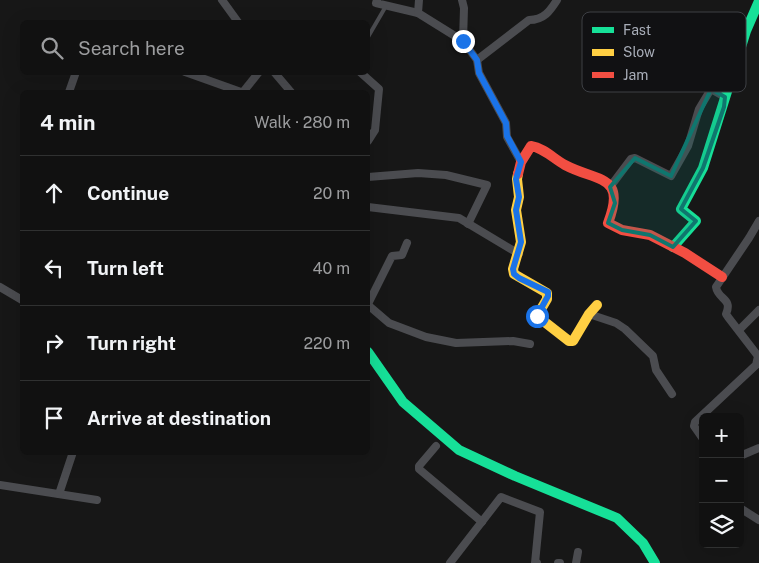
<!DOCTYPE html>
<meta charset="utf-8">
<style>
:root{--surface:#111;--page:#1e1f1f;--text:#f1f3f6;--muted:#9c9d9f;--line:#303131}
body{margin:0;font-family:"Public Sans",sans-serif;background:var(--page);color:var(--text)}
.controls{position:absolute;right:15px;bottom:15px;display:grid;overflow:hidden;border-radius:8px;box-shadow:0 5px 20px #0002}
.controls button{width:45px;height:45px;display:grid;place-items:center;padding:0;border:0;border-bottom:1px solid var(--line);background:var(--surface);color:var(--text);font:25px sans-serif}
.stop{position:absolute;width:15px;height:15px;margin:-11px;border:4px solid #1a73e8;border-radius:50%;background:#fff}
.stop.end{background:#1a73e8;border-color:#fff;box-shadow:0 1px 5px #0008}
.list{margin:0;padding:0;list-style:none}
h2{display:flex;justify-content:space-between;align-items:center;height:65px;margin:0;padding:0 20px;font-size:21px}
h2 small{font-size:16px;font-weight:400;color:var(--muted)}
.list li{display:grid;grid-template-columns:32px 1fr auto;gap:15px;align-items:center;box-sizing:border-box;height:75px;padding:0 20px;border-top:1px solid var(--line)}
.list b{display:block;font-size:19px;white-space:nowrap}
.list em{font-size:16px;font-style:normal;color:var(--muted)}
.icon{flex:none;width:28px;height:28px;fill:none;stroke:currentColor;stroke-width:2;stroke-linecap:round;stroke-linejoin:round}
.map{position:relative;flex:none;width:759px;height:563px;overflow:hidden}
.search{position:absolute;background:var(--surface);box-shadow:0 5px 20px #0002;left:20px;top:20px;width:350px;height:55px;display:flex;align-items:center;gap:12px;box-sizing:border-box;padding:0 18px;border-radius:8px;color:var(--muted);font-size:19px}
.panel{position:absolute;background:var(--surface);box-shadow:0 5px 20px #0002;left:20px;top:90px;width:350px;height:365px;border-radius:8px}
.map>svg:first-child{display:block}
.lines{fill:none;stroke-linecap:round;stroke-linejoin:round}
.lane{stroke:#4b4c50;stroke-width:4}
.street{stroke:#4b4c50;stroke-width:8}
.fast{stroke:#16e098;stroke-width:10}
.slow{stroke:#ffcf43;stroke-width:10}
.jam{stroke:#f24e42;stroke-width:10}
.route{stroke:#1a73e8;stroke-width:6}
.marked{fill:#0f766e;fill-opacity:0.2;stroke:#0f766e;stroke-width:4;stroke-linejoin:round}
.key{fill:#111113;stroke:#3e4045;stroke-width:1}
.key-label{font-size:14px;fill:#a8adb8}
</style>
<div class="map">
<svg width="759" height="563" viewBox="0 0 759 563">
<rect width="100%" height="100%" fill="#171717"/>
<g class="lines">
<path class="lane" d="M368,37l18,-31"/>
<g class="street">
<path d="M222,0l16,22"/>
<path d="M377,0l-1,3 42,10"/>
<path d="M419,0l-1,13 45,28"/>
<path d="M462,0l2,8 -1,33 14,19 2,13 27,50 1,14 14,25"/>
<path d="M477,60l52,-40c15,0 21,-9 28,-20"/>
<path d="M185,72l56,20"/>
<path d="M274,72l17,20"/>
<path d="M360,72l19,17 -4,41 -7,11"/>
<path d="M69,92l7,-20"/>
<path d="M243,92l16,-20"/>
<path d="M368,177l50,-4 28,2 41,10 -19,39"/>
<path d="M610,187l21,-28 4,-1 36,18 17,-30 11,-37 12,-20 14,8"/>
<path d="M368,207l91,11 60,36"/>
<path d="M0,287l22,13"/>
<path d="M368,304l24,-48 10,-1 5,-12"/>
<path d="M368,305l21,18 37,14 30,6 57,-2 17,3"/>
<path d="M589,314l27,9 9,6 28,27 3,14 16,24"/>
<path d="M739,330l20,-20"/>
<path d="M703,439l-9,-13 1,-4 61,-57 2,-9 -30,-39 -2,-3c7,-16 -8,-14 -10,-27l33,-49 10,-17"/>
<path d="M436,446l-17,20v3l63,53"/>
<path d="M740,456l19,-8"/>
<path d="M0,485l97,15"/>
<path d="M59,494l14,-42"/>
<path d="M740,508l19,12"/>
<path d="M450,563l51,-66 39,15 -5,51h2"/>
<path d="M558,563h2"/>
<path d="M576,563l2,-11"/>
</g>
<g class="fast">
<path d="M673,247l23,-26 -15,-12 22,-41 43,-137 13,-30"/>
<path d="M368,352l35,50 56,48 56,26 102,42 26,25 12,20"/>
</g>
<path class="slow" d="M518,174l-1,5 2,18 -3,13 5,32 -8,27 1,5 33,19v6l-10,17 32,25h4l16,-27 8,-9"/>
<path class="jam" d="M518,174l3,-12 10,-16c13,2 23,13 34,19 32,17 62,9 43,58l14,7 28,5 35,18 37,24"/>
</g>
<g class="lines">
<path class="route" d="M463,41l14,19 2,13 27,50 1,13 14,26 -5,17 3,18 -3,13 5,32 -8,27 1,5 5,4 29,14v4l-11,20"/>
</g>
<path class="marked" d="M711,89l14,8 -1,10 -21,61 -22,41 15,12 -23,26 -23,-12 -28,-5 -14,-7 7,-20 -5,-16 25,-29 36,18z"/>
<rect x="582" y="12" width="164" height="80" rx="8" class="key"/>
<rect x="592" y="27" width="22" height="6" fill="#16e098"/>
<rect x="592" y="49" width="22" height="7" fill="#ffcf43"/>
<rect x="592" y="72" width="22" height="6" fill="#f24e42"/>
<g class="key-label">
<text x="623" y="35">Fast</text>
<text x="623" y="57">Slow</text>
<text x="623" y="80">Jam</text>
</g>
</svg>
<div class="controls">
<button>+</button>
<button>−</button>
<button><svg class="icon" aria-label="layers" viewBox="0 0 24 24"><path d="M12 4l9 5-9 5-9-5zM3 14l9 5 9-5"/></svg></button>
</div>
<div class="stop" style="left:537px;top:316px"></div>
<div class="stop end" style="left:463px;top:41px"></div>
<div class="search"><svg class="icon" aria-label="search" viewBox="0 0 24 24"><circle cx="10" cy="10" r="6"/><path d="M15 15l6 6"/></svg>Search here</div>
<section class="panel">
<h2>4 min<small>Walk · 280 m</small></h2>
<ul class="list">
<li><svg class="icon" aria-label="ahead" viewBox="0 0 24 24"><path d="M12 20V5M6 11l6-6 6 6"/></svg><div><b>Continue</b></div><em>20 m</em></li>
<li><svg class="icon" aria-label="left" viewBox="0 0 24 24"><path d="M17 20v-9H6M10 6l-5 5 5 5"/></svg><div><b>Turn left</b></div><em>40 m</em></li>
<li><svg class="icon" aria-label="right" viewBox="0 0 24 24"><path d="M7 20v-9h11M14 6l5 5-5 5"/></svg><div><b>Turn right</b></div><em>220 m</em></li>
<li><svg class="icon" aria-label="arrive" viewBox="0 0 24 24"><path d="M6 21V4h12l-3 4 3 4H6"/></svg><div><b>Arrive at destination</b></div></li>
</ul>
</section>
</div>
